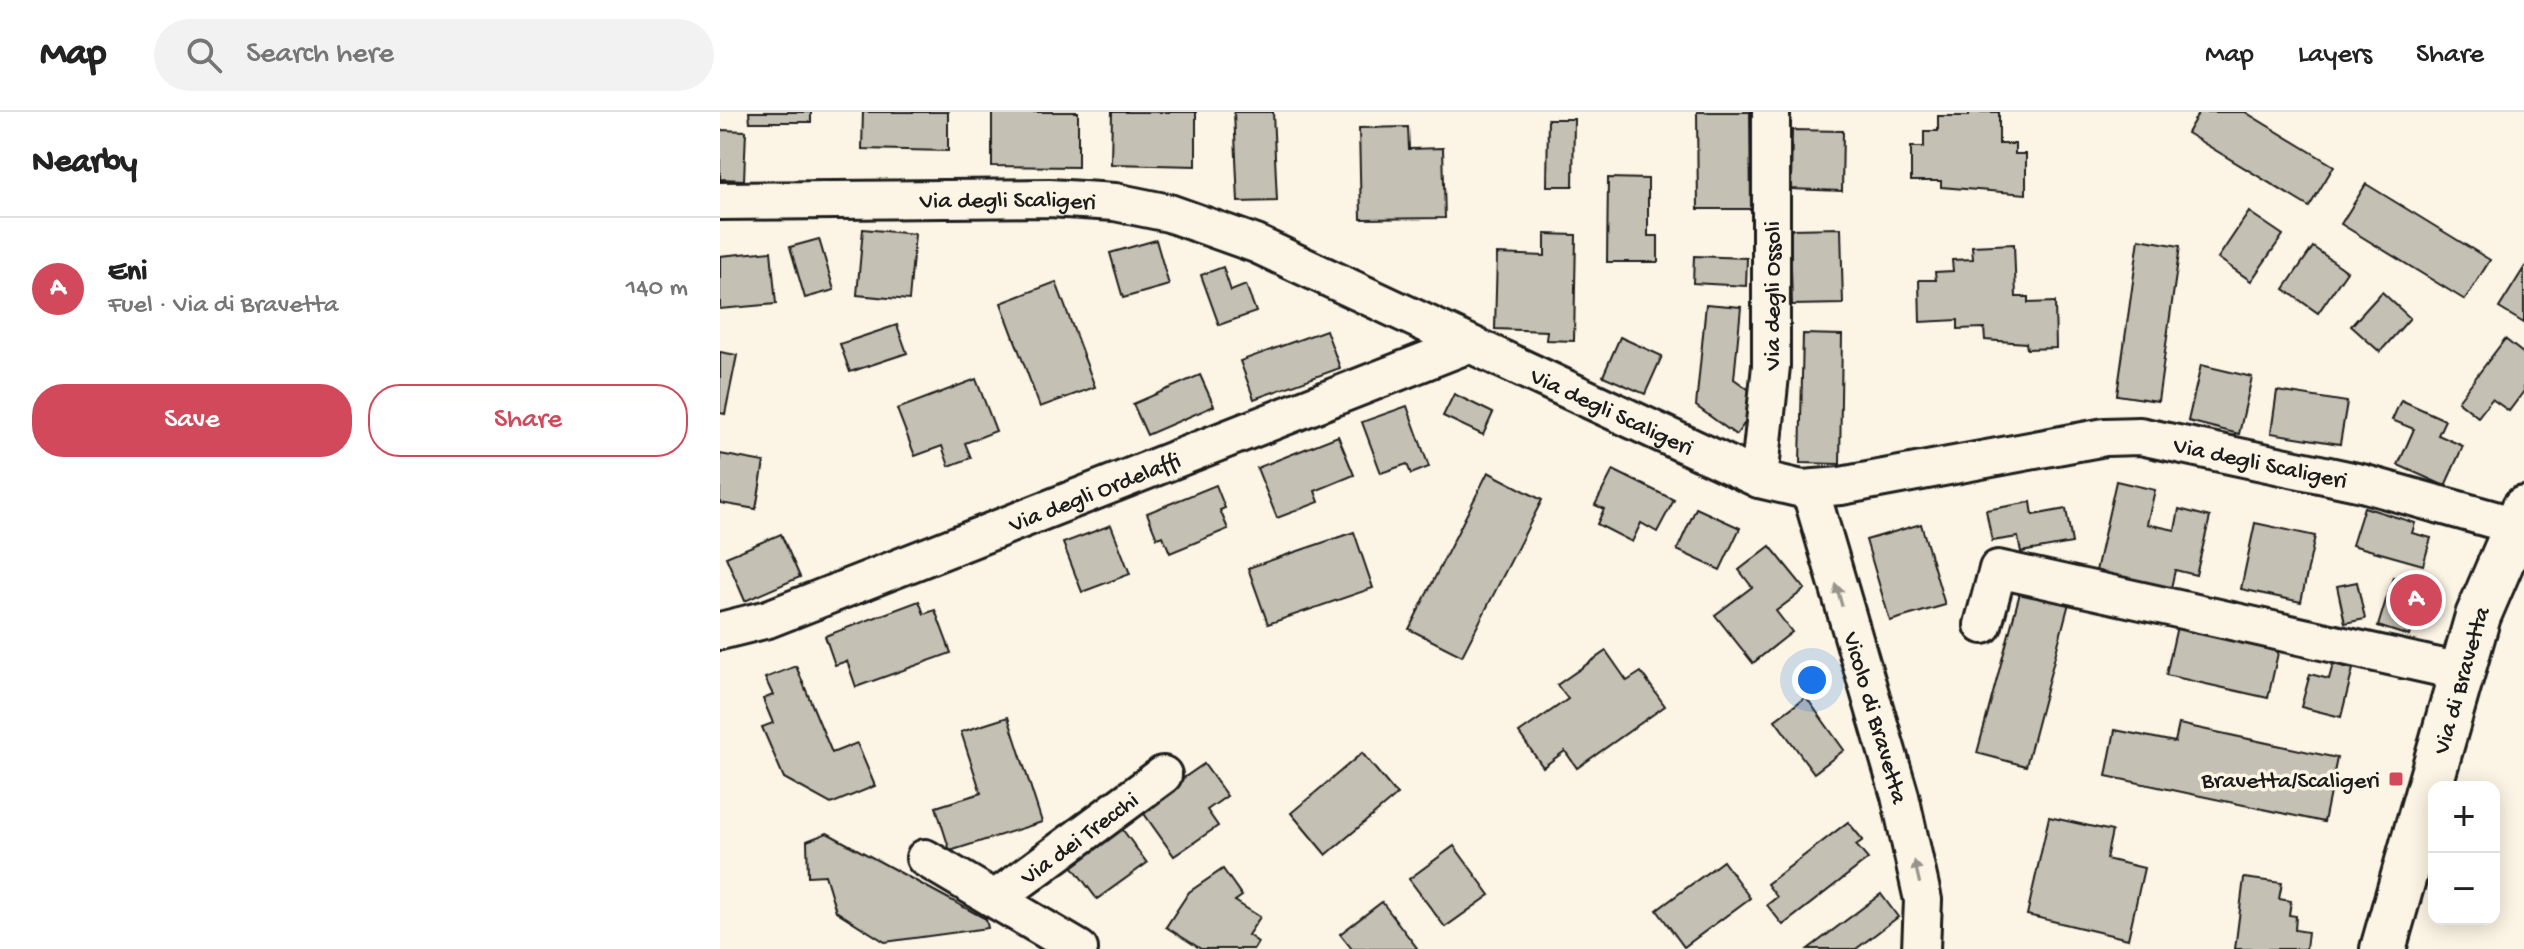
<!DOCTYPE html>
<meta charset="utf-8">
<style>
:root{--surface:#fff;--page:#f2f2f2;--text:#222;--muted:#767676;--line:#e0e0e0;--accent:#d1495b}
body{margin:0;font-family:"Gochi Hand",sans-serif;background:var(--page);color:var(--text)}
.controls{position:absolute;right:24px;bottom:24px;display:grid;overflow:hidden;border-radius:16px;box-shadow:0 4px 20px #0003}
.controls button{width:72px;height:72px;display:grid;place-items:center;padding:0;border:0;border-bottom:2px solid var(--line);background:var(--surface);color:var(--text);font:40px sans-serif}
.you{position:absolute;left:1092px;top:568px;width:28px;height:28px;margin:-20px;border:6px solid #fff;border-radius:50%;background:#1a73e8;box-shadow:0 0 0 12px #1a73e833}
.badge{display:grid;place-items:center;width:52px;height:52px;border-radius:50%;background:var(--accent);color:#fff;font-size:26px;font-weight:700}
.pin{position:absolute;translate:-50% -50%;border:4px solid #fff;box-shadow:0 2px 8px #0006}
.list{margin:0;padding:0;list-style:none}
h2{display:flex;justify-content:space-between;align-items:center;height:104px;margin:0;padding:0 32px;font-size:34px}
h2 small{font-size:26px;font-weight:400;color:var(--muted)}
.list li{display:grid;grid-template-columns:52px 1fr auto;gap:24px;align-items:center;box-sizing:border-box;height:144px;padding:0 32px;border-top:2px solid var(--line)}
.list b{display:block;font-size:30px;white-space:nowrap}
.list p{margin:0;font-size:26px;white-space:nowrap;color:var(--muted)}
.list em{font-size:26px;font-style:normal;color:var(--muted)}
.actions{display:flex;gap:16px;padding:24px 32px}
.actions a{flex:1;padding:18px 0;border:2px solid var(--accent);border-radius:32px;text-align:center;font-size:28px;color:var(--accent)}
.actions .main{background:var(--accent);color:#fff}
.icon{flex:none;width:44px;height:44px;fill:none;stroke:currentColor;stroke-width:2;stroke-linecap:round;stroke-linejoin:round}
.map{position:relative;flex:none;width:1804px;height:837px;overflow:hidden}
header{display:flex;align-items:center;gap:48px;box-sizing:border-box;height:112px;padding:0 40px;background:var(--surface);border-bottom:2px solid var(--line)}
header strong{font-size:38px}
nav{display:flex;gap:44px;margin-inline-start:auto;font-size:28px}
.search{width:560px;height:72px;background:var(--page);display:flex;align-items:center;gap:20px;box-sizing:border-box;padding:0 28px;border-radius:44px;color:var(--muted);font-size:30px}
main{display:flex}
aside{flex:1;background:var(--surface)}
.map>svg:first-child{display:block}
.building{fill:#c4c0b3;stroke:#1c1c1c;stroke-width:2}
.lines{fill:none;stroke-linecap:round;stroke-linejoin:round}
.minor-casing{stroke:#1c1c1c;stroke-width:42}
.major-casing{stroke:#1c1c1c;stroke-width:50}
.minor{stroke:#fcf5e5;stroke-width:36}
.major{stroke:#fcf5e5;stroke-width:44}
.oneway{fill:#97938b}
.poi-dot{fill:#d1495b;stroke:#fcf5e5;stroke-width:3}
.labels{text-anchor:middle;stroke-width:7;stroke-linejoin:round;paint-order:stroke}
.street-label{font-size:24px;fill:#1c1c1c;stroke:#fcf5e5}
.poi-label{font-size:24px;fill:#1c1c1c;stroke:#fcf5e5;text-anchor:end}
</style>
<header>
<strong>Map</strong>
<div class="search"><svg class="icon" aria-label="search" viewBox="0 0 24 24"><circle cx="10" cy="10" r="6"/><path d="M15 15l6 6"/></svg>Search here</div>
<nav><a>Map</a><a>Layers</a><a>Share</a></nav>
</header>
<main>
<aside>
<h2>Nearby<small></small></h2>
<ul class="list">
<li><span class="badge">A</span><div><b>Eni</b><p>Fuel · Via di Bravetta</p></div><em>140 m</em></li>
</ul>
<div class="actions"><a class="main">Save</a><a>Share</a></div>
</aside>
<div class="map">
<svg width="1804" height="837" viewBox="0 0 1804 837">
<rect width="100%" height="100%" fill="#fcf5e5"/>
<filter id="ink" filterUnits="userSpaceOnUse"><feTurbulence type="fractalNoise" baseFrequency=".0125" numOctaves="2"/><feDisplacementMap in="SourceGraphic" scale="16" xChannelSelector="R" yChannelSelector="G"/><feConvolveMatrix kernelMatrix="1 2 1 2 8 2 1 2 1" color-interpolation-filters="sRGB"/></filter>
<g filter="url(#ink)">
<g class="building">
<path d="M29,0h62v10h-61z"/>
<path d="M143,0h85v39l-86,-2z"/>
<path d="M272,0h86v55l-86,-1z"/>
<path d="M392,0h84v54l-85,-2z"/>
<path d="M514,0h39l4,89 -39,1z"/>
<path d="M977,0h53l1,97h-53z"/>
<path d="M1249,0h30v32h16v10h11v40l-85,-7v-6h-30v-34h13v-16h14v-15h31z"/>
<path d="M1479,0h46l89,54 -25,41 -122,-74z"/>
<path d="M828,7h26l-1,67h-26z"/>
<path d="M688,15l1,22 34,-1 2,70 -84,1 -2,-91z"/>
<path d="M0,18l26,1 -2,49 -24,-1z"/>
<path d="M1072,18l51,1 -1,60 -51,-2z"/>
<path d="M888,66l40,1v57h10v26h-51z"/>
<path d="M1646,72l124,76 -25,40 -124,-76z"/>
<path d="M1529,100l34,23 -32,46 -33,-23z"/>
<path d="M1121,116l2,76 -51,1 -2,-76z"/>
<path d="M143,117l52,5 -6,66 -52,-5z"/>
<path d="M825,122l31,1 -2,106 -28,-1 1,-9 -52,-2 2,-75 48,2z"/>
<path d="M99,127l15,51 -29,8 -15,-51z"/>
<path d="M1419,127l41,7 -22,155 -41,-6z"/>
<path d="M436,128l13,45 -46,13 -13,-45z"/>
<path d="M1294,132l2,53h12v6l27,-1 1,46 -29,1 -1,-6 -41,-3 -1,-12 -26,1v-9l-38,2 -1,-42h17l-1,-8 18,-1 -1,-11 21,-1 -1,-13z"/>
<path d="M1593,135l34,24 -29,42 -34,-24z"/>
<path d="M51,139l5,53 -56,5v-53z"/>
<path d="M974,144l53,2 -1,28 -53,-3z"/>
<path d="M503,155l8,24 15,-6 10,27 -37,13 -18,-50z"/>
<path d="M1804,156v55l-25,-15z"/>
<path d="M336,170l39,105 -55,20 -39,-104z"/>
<path d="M1662,180l28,26 -30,34 -29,-26z"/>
<path d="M986,192l35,3 -7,72 28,20 -26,36 -40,-29z"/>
<path d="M177,213l10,28 -57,19 -10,-28z"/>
<path d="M606,218l14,38 -86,31 -14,-38z"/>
<path d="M1083,222l39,1 -2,129 -40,-1z"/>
<path d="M900,225l42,19 -17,38 -42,-18z"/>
<path d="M1785,227l19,15v37l-15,20 -17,-12 -14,18 -20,-16z"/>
<path d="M0,240l17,3 -12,59 -5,-1z"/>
<path d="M1481,253l51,12 -13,57 -51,-13z"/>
<path d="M480,263l14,31 -67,29 -14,-31z"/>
<path d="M256,267l20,52 -31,12 6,15 -22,8 -7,-20 -27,10 -18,-47z"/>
<path d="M1557,279l70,11 -7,42 -69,-11z"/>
<path d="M734,282l39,19 -10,22 -40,-19z"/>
<path d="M1681,288l44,20 -7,15 25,11 -18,40 -47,-21 16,-36 -22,-9z"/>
<path d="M687,294l22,61 -18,7 -4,-10 -26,9 -19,-51z"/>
<path d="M618,324l16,39 -39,16 4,11 -42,16 -20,-50z"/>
<path d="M0,342l44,8 -8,47 -36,-6z"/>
<path d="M893,358l61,30 -17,32 -16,-9 -9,19 -35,-18 7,-15 -9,-4z"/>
<path d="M768,360l54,28 -80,156 -53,-27z"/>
<path d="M1396,369l39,9 -8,34 28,6 4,-21 31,8 -14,58 -21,-5 -6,27 -75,-17z"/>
<path d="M496,373l9,23 -5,2 8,19 -58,24 -7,-17 -6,2 -10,-25z"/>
<path d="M1311,390l2,13 33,-6 6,34 -51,9 -3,-15 -26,4 -6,-31z"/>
<path d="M1644,395l51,16 -3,10 19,5 -8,27 -71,-20z"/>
<path d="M976,396l44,20 -20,42 -43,-20z"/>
<path d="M1535,411l60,13 -14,66 -60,-13z"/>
<path d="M1201,412l24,81 -55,16 -24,-81z"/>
<path d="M391,413l19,49 -48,18 -19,-49z"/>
<path d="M634,420l19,56 -105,36 -20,-56z"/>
<path d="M61,422l19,43 -55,24 -19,-44z"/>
<path d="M1050,434l35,43 -29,22 16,21 -39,31 -38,-48 37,-28 -13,-17z"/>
<path d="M1673,465l31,10 -15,49 -31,-10z"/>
<path d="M1637,470l8,37 -20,4 -8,-37z"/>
<path d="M1301,477l48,14 -43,163 -49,-13z"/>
<path d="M199,489l5,13 11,-4 16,43 -95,34 -9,-26 -12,4 -10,-29z"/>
<path d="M1458,510l102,22 -12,54 -102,-23z"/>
<path d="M886,539l21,30 14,-9 24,34 -88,62 -12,-17 -22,16 -24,-34 49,-34 -11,-14z"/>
<path d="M1613,552l20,5 -12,48 -40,-10 9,-33 19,5z"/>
<path d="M76,554l36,87 25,-10 18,43 -44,18 -47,-26 -22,-51 11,-4 -10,-24 10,-4 -8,-17z"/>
<path d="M1086,585l38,53 -30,23 -39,-53z"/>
<path d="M288,605l34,105 -92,29 -14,-44 45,-14 -20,-61z"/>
<path d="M1459,612l158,34 -13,64 -218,-46 9,-46 60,12z"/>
<path d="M642,641l35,42 -71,60 -35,-42z"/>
<path d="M484,652l23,32 -20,14 11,16 -44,30 -34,-48z"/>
<path d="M1329,705l63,14 -6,28 38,9 -16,71 -101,-24z"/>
<path d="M1128,710l15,18 -7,5 12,14 -85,66 -16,-20 10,-8 -10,-13z"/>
<path d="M400,714l27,37 -50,36 -27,-36z"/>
<path d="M107,721l159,86 2,9 -103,14 -49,-31 -11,-36 -17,1 -1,-35z"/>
<path d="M734,734l36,49 -45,32 -36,-48z"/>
<path d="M1003,749l27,37 -66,49 -27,-37z"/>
<path d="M503,757l19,27 -7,5 25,16 -12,18 10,7 -4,7h-53l-35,-22 23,-35z"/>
<path d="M1524,766l38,5 -3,16 12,2 -2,14 7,1 -1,14 13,2 -2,17h-71z"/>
<path d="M1161,782l17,23 -42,32h-48z"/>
<path d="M662,790l35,46 -2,1h-63l-12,-15z"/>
</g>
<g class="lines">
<defs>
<g id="minor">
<path id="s1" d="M0,89l329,-3 66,4 54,11 87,31 503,235 43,10 39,-3 264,-49 35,-1 222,47 154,43"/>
<path id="s2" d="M1039,367l12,-113v-254"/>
<path id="s3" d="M1090,377l90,307 23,104 -2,49"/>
<path d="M1263,513l15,-56 463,103"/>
<path id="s4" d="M0,519l48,-12 701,-275"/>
<path d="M205,746l154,91"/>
<path id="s5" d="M275,787l168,-124"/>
</g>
<g id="major">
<path id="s6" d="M1663,837l95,-333 46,-107"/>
</g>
</defs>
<use href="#minor" class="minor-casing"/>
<use href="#major" class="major-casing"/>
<use href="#minor" class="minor"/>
<use href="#major" class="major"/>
</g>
<defs><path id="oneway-solid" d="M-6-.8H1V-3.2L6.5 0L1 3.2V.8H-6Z" transform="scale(2)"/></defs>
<g class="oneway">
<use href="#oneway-solid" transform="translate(1119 483) rotate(-105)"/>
<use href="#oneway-solid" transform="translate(1197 760) rotate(-103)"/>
</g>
</g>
<rect class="poi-dot" x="1668" y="659" width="16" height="16" rx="4"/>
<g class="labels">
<g class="street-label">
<text dy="8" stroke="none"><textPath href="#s1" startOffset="288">Via degli Scaligeri</textPath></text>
<text dy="8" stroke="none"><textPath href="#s2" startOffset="184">Via degli Ossoli</textPath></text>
<text dy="8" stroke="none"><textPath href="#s1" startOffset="936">Via degli Scaligeri</textPath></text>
<text dy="8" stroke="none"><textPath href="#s1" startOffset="1608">Via degli Scaligeri</textPath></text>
<text dy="8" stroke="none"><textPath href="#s4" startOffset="400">Via degli Ordelaffi</textPath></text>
<text dy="8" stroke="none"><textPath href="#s6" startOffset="280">Via di Bravetta</textPath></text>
<text dy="8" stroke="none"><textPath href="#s3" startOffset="238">Vicolo di Bravetta</textPath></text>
<text dy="8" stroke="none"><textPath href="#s5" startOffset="104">Via dei Trecchi</textPath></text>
</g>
<g class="poi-label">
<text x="1660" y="675">Bravetta/Scaligeri</text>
</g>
</g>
</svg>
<div class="controls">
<button>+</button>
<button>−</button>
</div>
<div class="you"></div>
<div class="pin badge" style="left:1696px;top:488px">A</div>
</div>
</main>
